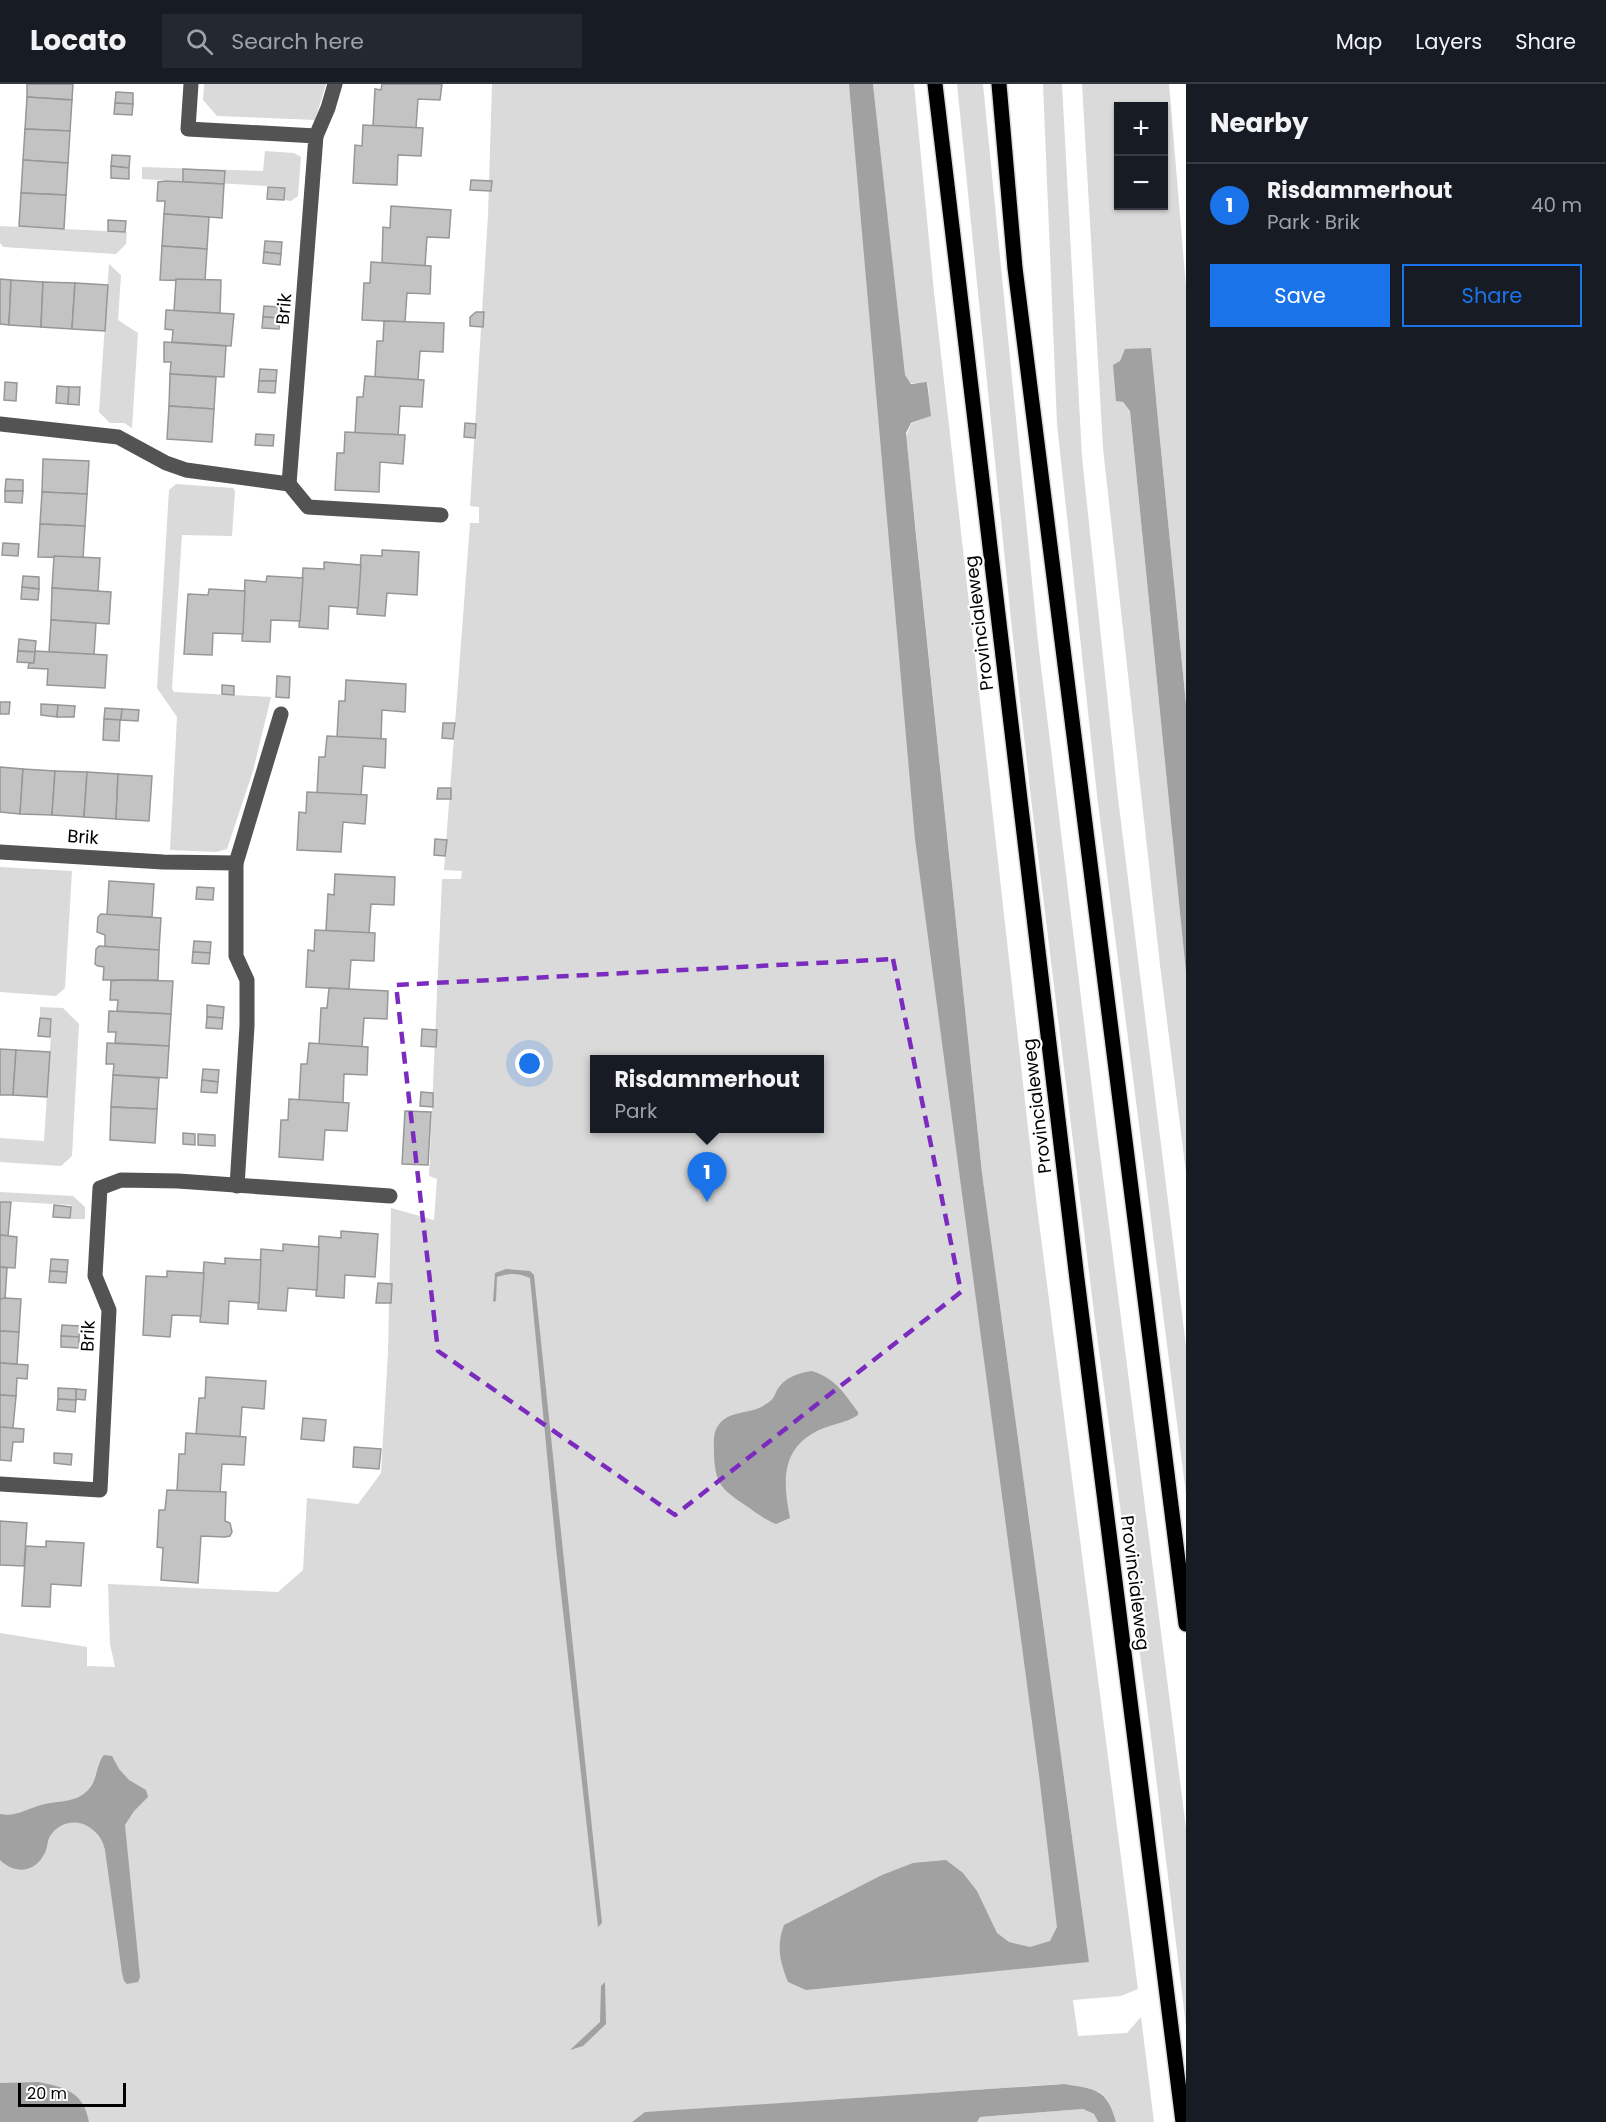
<!DOCTYPE html>
<meta charset="utf-8">
<style>
:root{--surface:#171b24;--page:#242831;--text:#f1f3f6;--muted:#9ea1a6;--line:#363941;--accent:#1a73e8}
body{margin:0;font-family:Poppins,sans-serif;background:var(--page);color:var(--text)}
.controls{position:absolute;right:18px;top:18px;display:grid;overflow:hidden;border-radius:0px;box-shadow:0 2px 4px #0004}
.controls button{width:54px;height:54px;display:grid;place-items:center;padding:0;border:0;border-bottom:2px solid var(--line);background:var(--surface);color:var(--text);font:30px sans-serif}
.scale{position:absolute;left:18px;bottom:15px;width:108px;box-sizing:border-box;padding-left:6px;border:3px solid #000;border-top:0;font-size:16px;line-height:21px;white-space:nowrap;color:#000;-webkit-text-stroke:4px #fff;paint-order:stroke}
.you{position:absolute;left:530px;top:980px;width:21px;height:21px;margin:-15px;border:4px solid #fff;border-radius:50%;background:#1a73e8;box-shadow:0 0 0 9px #1a73e833}
.badge{display:grid;place-items:center;width:39px;height:39px;border-radius:50%;background:var(--accent);color:#fff;font-size:20px;font-weight:700}
.pin{position:absolute;translate:-50% -50px;filter:drop-shadow(0 2px 3px #0008)}
.pin::after{content:'';position:absolute;top:32px;width:21px;height:18px;background:inherit;clip-path:polygon(0 0,100% 0,50% 100%)}
.popup{position:absolute;left:590px;top:971px;width:234px;height:78px;box-sizing:border-box;display:grid;place-content:center;border-radius:0px;background:var(--surface);filter:drop-shadow(0 2px 4px #0005);font-size:20px;white-space:nowrap;color:var(--muted)}
.popup b{font-size:22px;color:var(--text)}
.popup::after{content:'';position:absolute;left:50%;top:100%;margin-left:-12px;border:12px solid transparent;border-top-color:var(--surface)}
.list{margin:0;padding:0;list-style:none}
h2{display:flex;justify-content:space-between;align-items:center;height:78px;margin:0;padding:0 24px;font-size:26px}
h2 small{font-size:20px;font-weight:400;color:var(--muted)}
.list li{display:grid;grid-template-columns:39px 1fr auto;gap:18px;align-items:center;box-sizing:border-box;height:84px;padding:0 24px;border-top:2px solid var(--line)}
.list b{display:block;font-size:22px;white-space:nowrap}
.list p{margin:0;font-size:20px;white-space:nowrap;color:var(--muted)}
.list em{font-size:20px;font-style:normal;color:var(--muted)}
.actions{display:flex;gap:12px;padding:18px 24px}
.actions a{flex:1;padding:14px 0;border:2px solid var(--accent);border-radius:0px;text-align:center;font-size:21px;color:var(--accent)}
.actions .main{background:var(--accent);color:#fff}
.icon{flex:none;width:33px;height:33px;fill:none;stroke:currentColor;stroke-width:2;stroke-linecap:round;stroke-linejoin:round}
.map{position:relative;flex:none;width:1186px;height:2038px;overflow:hidden}
header{display:flex;align-items:center;gap:36px;box-sizing:border-box;height:84px;padding:0 30px;background:var(--surface);border-bottom:2px solid var(--line)}
header strong{font-size:28px}
nav{display:flex;gap:33px;margin-inline-start:auto;font-size:21px}
.search{width:420px;height:54px;background:var(--page);display:flex;align-items:center;gap:15px;box-sizing:border-box;padding:0 21px;border-radius:0px;color:var(--muted);font-size:22px}
main{display:flex}
aside{flex:1;background:var(--surface)}
.map>svg:first-child{display:block}
.green{fill:#dadada;fill-rule:evenodd}
.water{fill:#a1a1a1}
.building{fill:#c3c3c3;stroke:#979797;stroke-width:1.5}
.lines{fill:none;stroke-linecap:round;stroke-linejoin:round}
.major-casing{stroke:#dbdbdb;stroke-width:18}
.minor{stroke:#535353;stroke-width:15}
.major{stroke:#000;stroke-width:15}
.marked{fill:none;stroke:#7b2cbf;stroke-width:4.5;stroke-dasharray:12 8;stroke-linejoin:round}
.labels{text-anchor:middle;stroke-width:4.5;stroke-linejoin:round;paint-order:stroke}
.street-label{font-size:18px;fill:#000;stroke:#fff}
</style>
<header>
<strong>Locato</strong>
<div class="search"><svg class="icon" aria-label="search" viewBox="0 0 24 24"><circle cx="10" cy="10" r="6"/><path d="M15 15l6 6"/></svg>Search here</div>
<nav><a>Map</a><a>Layers</a><a>Share</a></nav>
</header>
<main>
<div class="map">
<svg width="1186" height="2038" viewBox="0 0 1186 2038">
<rect width="100%" height="100%" fill="#fff"/>
<g class="green">
<path d="M204,0h122l-11,36 -98,-4 -14,-16z"/>
<path d="M492,0h370l94,939 133,939 -107,-789 -76,-737 5,-12 19,-8 -2,-33h-19l-5,-8 -31,-291h41l20,208 102,907 102,790 -17,7 -48,4 5,36 49,-3 14,-16 13,105h-38c-9,-37 -23,-33 -56,-38l-409,28v10h-651v-489l87,14v19l28,1 -5,-23 -2,-60 170,8 25,-22 4,-72 51,6 23,-31 7,-121 3,-144 43,12 3,-41 -8,-3 13,-297h19l1,-8 -18,-1 26,-347h9v-16l-9,-1 18,-291zM594,976h225v68h-225z"/>
<path d="M957,0h26l55,558 59,488 89,698v198l-34,-282 -57,-423 -65,-531 -19,-170z"/>
<path d="M1043,0h19l20,373 36,341 68,548v148l-89,-699 -40,-371z"/>
<path d="M1082,0h87l17,203v417l-30,-306 -33,-43 -3,6 -4,39 7,2 7,9 56,562v200l-26,-208 -57,-517zM1118,22h46v100h-46z"/>
<path d="M265,67l29,2 7,4 -3,39 -7,5 -6,-1 1,-13 -144,-8v-12l121,4z"/>
<path d="M0,142l127,6 -1,12 -10,10 -113,-7 -3,-4z"/>
<path d="M109,180l12,11 -3,45 20,13 -6,95 -8,-5h-14l-11,-11z"/>
<path d="M176,400l57,4 2,3 -3,45 -50,-1 -10,153 2,4 97,5 -18,74 -26,78 -11,3 -46,-2 7,-133 -20,-29 12,-198z"/>
<path d="M0,783l72,4 -7,117 -9,8 -56,-4z"/>
<path d="M40,923l23,1 16,16 -7,132 -11,10 -61,-4v-24l44,3 8,-123h-12z"/>
<path d="M0,1108l73,4 12,11v12h-14v-14l-71,-4z"/>
<path d="M1083,2025l11,5 4,8h-121l3,-5z"/>
</g>
<g class="water">
<path d="M849,0h24l32,291 6,9 16,-2 4,34 -20,7 -5,10 10,102 66,638 107,789 -283,28 -18,-8c-8,-20 -12,-36 -4,-57l98,-50 31,-12 33,-3 17,13 14,18 20,42 12,9 21,5 20,-6 7,-14 -18,-152 -124,-936z"/>
<path d="M1151,264l35,356v269l-56,-562 -7,-9 -7,-1 -3,-36 7,-4 5,-12z"/>
<path d="M506,1185l24,2 4,4 68,648 -4,4 -42,-379 -26,-270c-11,-5 -22,-5 -33,-1l-1,24 -3,1 2,-29z"/>
<path d="M812,1287c24,8 31,21 46,41v3c-12,8 -26,9 -39,15 -39,19 -36,52 -29,88l-14,6c-12,-5 -21,-12 -31,-19 -24,-16 -30,-22 -31,-51 0,-12 -2,-21 6,-31 11,-13 33,-9 46,-19 7,-4 8,-7 11,-14 8,-13 21,-17 35,-19z"/>
<path d="M104,1671l8,1 7,13 10,11 17,10 2,7 -14,14 -9,14 15,152 -2,5 -11,2 -3,-3 -2,-8 -17,-123c-2,-10 -7,-17 -16,-23 -14,-9 -32,-4 -40,11 -2,6 -2,13 -6,18 -10,18 -30,17 -43,4v-46c17,3 26,-5 41,-9 17,-5 35,-1 48,-16 9,-10 7,-25 15,-34z"/>
<path d="M605,1898l1,42 -23,22 -13,4 30,-28 1,-36z"/>
<path d="M38,1998c28,5 45,10 51,40h-89v-39z"/>
<path d="M1064,2000c31,5 43,4 52,38h-18l-4,-8 -11,-5 -103,8 -3,5h-345l13,-10z"/>
</g>
<g class="building">
<path d="M27,0h46l-1,16 -45,-3z"/>
<path d="M382,0h60l-2,16 -22,-1 -2,29 -43,-2 2,-37 6,1z"/>
<path d="M116,8l17,1v11l-18,-1z"/>
<path d="M27,13l45,3 -2,31 -45,-2z"/>
<path d="M115,19l18,1 -1,11 -18,-1z"/>
<path d="M363,41l60,3 -2,28 -23,-1 -1,30 -44,-2 2,-38 7,1z"/>
<path d="M25,45l45,2 -2,32 -45,-3z"/>
<path d="M112,71l18,1 -1,12 -18,-2z"/>
<path d="M23,76l45,3 -2,32 -45,-2z"/>
<path d="M111,82l18,2v11l-18,-1z"/>
<path d="M183,85l42,2 -1,13 -41,-2z"/>
<path d="M471,96l21,1 -1,10 -21,-1z"/>
<path d="M166,97l58,3 -2,34 -58,-4 1,-13h-8l1,-19z"/>
<path d="M268,103l17,1 -1,12 -17,-1z"/>
<path d="M21,109l45,2 -2,34 -45,-3z"/>
<path d="M391,122l60,4 -2,28 -22,-1 -2,29 -43,-2 1,-37 7,1z"/>
<path d="M164,130l45,3 -2,32 -45,-3z"/>
<path d="M108,136l18,1 -1,11 -17,-1z"/>
<path d="M265,157l17,1 -1,12 -17,-2z"/>
<path d="M162,162l45,3 -2,32 -45,-1z"/>
<path d="M264,168l17,2 -1,11 -17,-2z"/>
<path d="M371,178l60,4 -1,28 -23,-1 -2,29 -43,-2 2,-37h6z"/>
<path d="M0,195l11,1 -2,45 -9,-1z"/>
<path d="M176,195l45,1 -1,33 -46,-2z"/>
<path d="M11,196l32,2 -2,45 -32,-2z"/>
<path d="M43,198l32,1 -3,46 -31,-2z"/>
<path d="M75,199l33,2 -3,46 -33,-2z"/>
<path d="M264,222l16,1v11l-17,-1z"/>
<path d="M166,226l68,4 -3,32 -59,-4 1,-12 -8,-1z"/>
<path d="M476,228h8l-1,15 -13,-1v-9z"/>
<path d="M263,233l17,1 -1,11 -17,-1z"/>
<path d="M384,237l60,2 -1,29 -23,-1 -2,29 -43,-3 2,-36h6z"/>
<path d="M164,258l62,4 -2,31 -54,-3 1,-12h-7z"/>
<path d="M260,285l17,1 -1,11h-17z"/>
<path d="M170,290l46,3 -2,32 -45,-3z"/>
<path d="M365,292l59,4 -2,27 -22,-1 -2,30 -43,-3 2,-36h6z"/>
<path d="M259,297h17l-1,12 -17,-1z"/>
<path d="M5,298l12,1 -1,18 -12,-1z"/>
<path d="M57,302l12,1 -1,17 -12,-1z"/>
<path d="M69,303h11l-1,18 -11,-1z"/>
<path d="M169,322l45,3 -2,33 -45,-3z"/>
<path d="M465,339l11,1 -1,14 -11,-1z"/>
<path d="M345,348l60,3 -2,29 -23,-2 -1,30 -44,-2 2,-37h7z"/>
<path d="M256,350l18,1 -1,11 -18,-1z"/>
<path d="M43,375l46,2 -2,33 -45,-2z"/>
<path d="M6,395l17,1v11h-18z"/>
<path d="M5,407h18l-1,12 -17,-1z"/>
<path d="M42,408l45,2 -2,32 -45,-2z"/>
<path d="M40,440l45,2 -2,32 -45,-1z"/>
<path d="M3,459l16,1 -1,12 -16,-1z"/>
<path d="M382,466l37,2 -2,43 -30,-2 -2,23 -28,-2 4,-59 21,1z"/>
<path d="M54,472l46,2 -2,33 -46,-3z"/>
<path d="M324,478l37,3 -3,43 -29,-2 -1,23 -29,-2 4,-59 21,1z"/>
<path d="M23,492l16,1v12l-17,-2z"/>
<path d="M267,492l36,2 -3,43 -29,-1 -1,22 -28,-1 3,-61 21,2z"/>
<path d="M22,503l17,2 -1,11 -17,-1z"/>
<path d="M52,504l59,4 -2,32 -58,-4z"/>
<path d="M209,505l36,2 -2,43 -30,-1 -1,22 -28,-1 4,-60 20,1z"/>
<path d="M51,536l45,3 -2,32 -45,-3z"/>
<path d="M19,555l17,2 -1,11 -17,-1z"/>
<path d="M18,567l17,1 -1,11 -17,-1z"/>
<path d="M35,567l72,4 -2,33 -58,-3 1,-16 -20,-1 1,-5h5z"/>
<path d="M277,592l13,1 -1,21 -13,-1z"/>
<path d="M346,596l60,4 -1,28 -23,-2 -1,30 -44,-3 2,-36h6z"/>
<path d="M222,601l12,1v9l-12,-1z"/>
<path d="M0,618h10l-1,12h-9z"/>
<path d="M41,620l17,1 -1,12 -16,-2z"/>
<path d="M58,621l17,1 -1,11h-17z"/>
<path d="M105,624l17,1 -1,11 -17,-1z"/>
<path d="M122,625l17,1 -1,11 -17,-1z"/>
<path d="M104,635l16,1 -1,21 -16,-1z"/>
<path d="M443,639h12l-2,16 -11,-1z"/>
<path d="M327,652l59,3 -1,29 -22,-2 -2,30 -44,-3 2,-36h6z"/>
<path d="M0,683l23,2 -3,45 -20,-2z"/>
<path d="M23,685l32,2 -3,44 -32,-1z"/>
<path d="M55,687l32,1 -3,45 -32,-2z"/>
<path d="M87,688l31,2 -2,45 -32,-2z"/>
<path d="M118,690l34,2 -3,45 -33,-2z"/>
<path d="M438,704h13v11h-14z"/>
<path d="M307,708l60,3 -2,29 -22,-2 -2,30 -44,-2 2,-38 7,1z"/>
<path d="M435,755l12,1 -2,16 -11,-1z"/>
<path d="M335,790l60,3 -1,28 -23,-1 -2,29 -43,-2 2,-37 6,1z"/>
<path d="M109,797l45,3 -2,33 -45,-2z"/>
<path d="M197,803l17,1 -1,12 -17,-1z"/>
<path d="M101,830l60,4 -2,32 -54,-3v-12l-8,-3 1,-15z"/>
<path d="M315,846l60,3 -1,28 -23,-1 -2,29 -43,-2 2,-37 6,1z"/>
<path d="M194,857l17,1 -1,11 -17,-1z"/>
<path d="M99,862l60,4 -1,30h-55l1,-13 -6,-1 -3,-2 1,-15z"/>
<path d="M193,868l17,1 -1,11 -17,-1z"/>
<path d="M119,896l54,1 -2,33 -54,-3 1,-11h-8l1,-19z"/>
<path d="M329,904l59,3 -1,28 -23,-1 -2,29 -43,-2 2,-37h6z"/>
<path d="M207,921l17,2 -1,11 -16,-1z"/>
<path d="M109,927l62,3 -2,32 -54,-3 1,-11h-8z"/>
<path d="M207,933l16,1 -1,11 -16,-1z"/>
<path d="M40,934l11,1 -1,18 -12,-1z"/>
<path d="M422,945l15,1 -1,17 -15,-1z"/>
<path d="M107,959l62,3 -2,32 -54,-3 1,-11h-8z"/>
<path d="M309,959l59,4 -1,28 -23,-1 -1,29 -44,-2 2,-37h6z"/>
<path d="M0,965l16,1 -3,45h-13z"/>
<path d="M16,966l34,2 -3,45 -34,-2z"/>
<path d="M203,985l16,1 -1,12 -16,-2z"/>
<path d="M113,991l46,3 -2,31 -46,-2z"/>
<path d="M202,996l16,2 -1,11 -16,-1z"/>
<path d="M421,1008l12,1v14l-13,-1z"/>
<path d="M289,1015l60,4 -2,28 -22,-1 -2,30 -44,-3 2,-37h7z"/>
<path d="M111,1023l46,2 -2,34 -45,-3z"/>
<path d="M405,1027l26,1 -3,53 -26,-1z"/>
<path d="M183,1049l12,1v11l-12,-1z"/>
<path d="M198,1050l17,1v11l-17,-1z"/>
<path d="M0,1118h11l-3,34 -8,-1z"/>
<path d="M54,1121l17,2 -1,11 -17,-1z"/>
<path d="M341,1147l37,3 -3,43 -30,-2 -1,23 -28,-2 3,-60 22,2z"/>
<path d="M0,1151l17,2 -2,31 -15,-1z"/>
<path d="M283,1160l36,3 -2,43 -29,-2 -2,23 -28,-2 3,-60 22,2z"/>
<path d="M225,1174l36,2 -2,43 -30,-2 -1,23 -28,-2 4,-60 21,2z"/>
<path d="M51,1175l17,1 -1,12 -17,-1z"/>
<path d="M0,1183l7,1 -2,31h-5z"/>
<path d="M50,1187l17,1 -1,11 -17,-1z"/>
<path d="M167,1187l37,2 -3,43 -29,-1 -2,22 -27,-2 3,-59 21,1z"/>
<path d="M378,1199l14,1 -1,19h-15z"/>
<path d="M5,1214l16,1 -2,33 -19,-1v-32z"/>
<path d="M62,1241l18,1 -1,11 -18,-1z"/>
<path d="M0,1247l19,1 -2,32 -17,-1z"/>
<path d="M61,1252l18,1v11l-18,-1z"/>
<path d="M0,1279l28,2 -1,14 -10,-1 -1,18 -16,-1z"/>
<path d="M206,1293l60,4 -2,28 -22,-2 -2,30 -44,-2 3,-37h6z"/>
<path d="M58,1304l18,1v11l-18,-1z"/>
<path d="M76,1305l10,1 -1,10 -9,-1z"/>
<path d="M0,1311l16,1 -3,32 -13,-1z"/>
<path d="M58,1315l18,1 -1,12 -18,-2z"/>
<path d="M303,1334l23,2 -2,21 -23,-2z"/>
<path d="M0,1343l24,2 -1,13h-10l-2,19 -11,-1z"/>
<path d="M186,1349l60,4 -2,28 -22,-1 -2,29 -43,-2 2,-37h6z"/>
<path d="M354,1363l27,2 -2,20 -26,-2z"/>
<path d="M54,1369l18,1 -1,11 -17,-2z"/>
<path d="M167,1406l59,2 -1,29 5,2 2,9 -2,4 -5,1 -24,-1 -3,47 -37,-3 2,-32 -6,-1 2,-37h6z"/>
<path d="M0,1437l27,2 -3,43 -24,-1z"/>
<path d="M46,1457l38,2 -3,43 -30,-2 -1,23 -28,-1 4,-60 20,1z"/>
</g>
<g class="lines">
<defs>
<g id="major">
<path d="M935,0l142,1195 106,843"/>
<path d="M999,0l16,184 171,1356"/>
</g>
</defs>
<use href="#major" class="major-casing"/>
<g class="minor">
<path d="M191,0l-3,45 128,7 -27,348"/>
<path d="M316,52l12,-28 7,-24"/>
<path d="M0,340l118,13 48,26 20,7 103,14 19,23 133,8"/>
<path d="M0,768l163,10 73,1v93l11,24v46l-10,160"/>
<path d="M236,779l45,-149"/>
<path d="M0,1400l100,6 9,-180 -14,-34 5,-88 21,-8 57,1 212,15"/>
</g>
<use href="#major" class="major"/>
</g>
<path class="marked" d="M893,875l68,333 -286,223 -237,-164 -42,-366z"/>
<g class="labels">
<g class="street-label">
<text transform="translate(284 225) rotate(-85)" y="6">Brik</text>
<text transform="translate(979 539) rotate(-97)" y="6">Provincialeweg</text>
<text transform="translate(83 753) rotate(4)" y="6">Brik</text>
<text transform="translate(1037 1022) rotate(-97)" y="6">Provincialeweg</text>
<text transform="translate(88 1252) rotate(-87)" y="6">Brik</text>
<text transform="translate(1135 1499) rotate(83)" y="6">Provincialeweg</text>
</g>
</g>
</svg>
<div class="controls">
<button>+</button>
<button>−</button>
</div>
<div class="scale">20 m</div>
<div class="you"></div>
<div class="pin badge" style="left:707px;top:1118px">1</div>
<div class="popup"><b>Risdammerhout</b>Park</div>
</div>
<aside>
<h2>Nearby<small></small></h2>
<ul class="list">
<li><span class="badge">1</span><div><b>Risdammerhout</b><p>Park · Brik</p></div><em>40 m</em></li>
</ul>
<div class="actions"><a class="main">Save</a><a>Share</a></div>
</aside>
</main>
